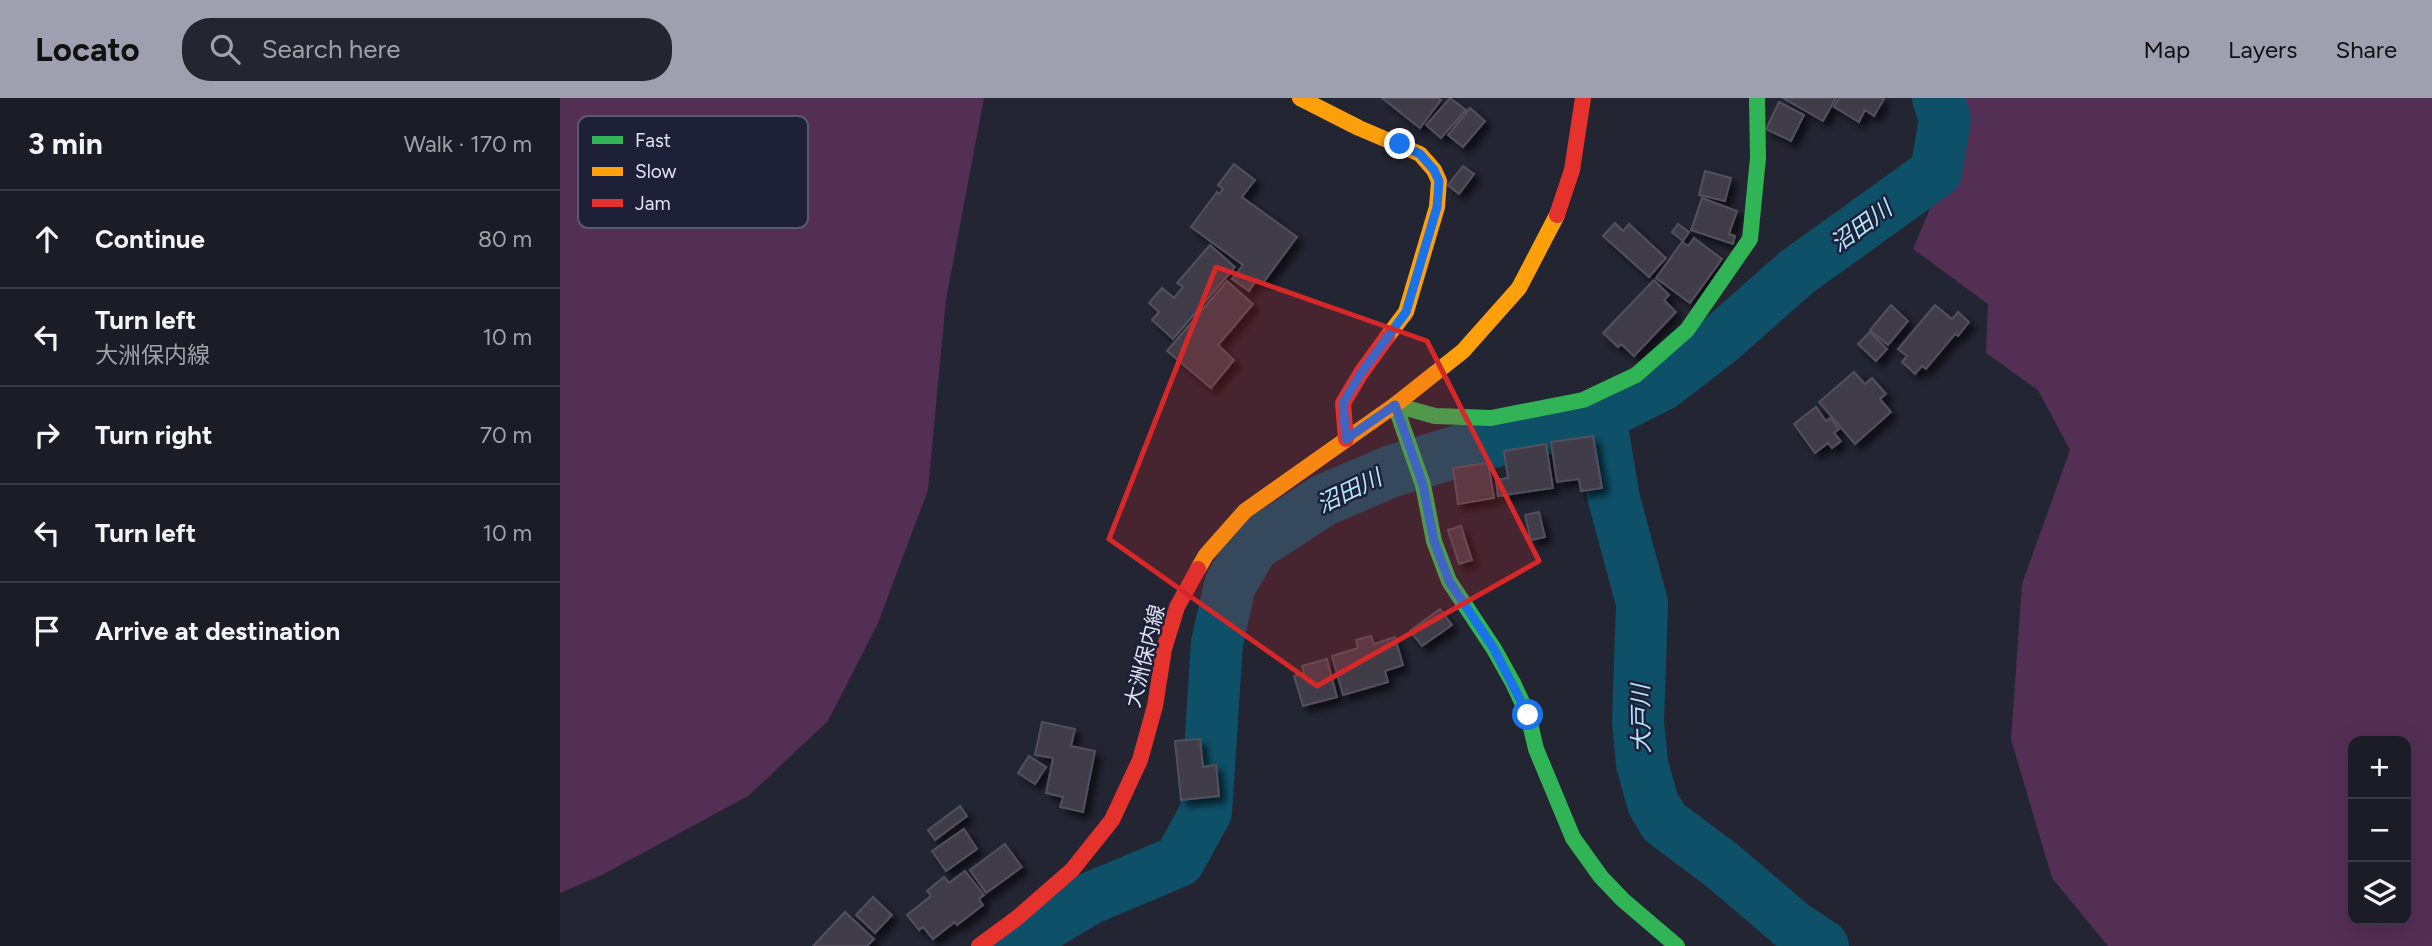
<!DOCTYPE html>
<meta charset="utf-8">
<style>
:root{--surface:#1b1c26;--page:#24252e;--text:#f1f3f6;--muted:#a0a1a7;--line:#393a43;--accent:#9ea0af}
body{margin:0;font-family:Figtree,"Noto Sans JP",sans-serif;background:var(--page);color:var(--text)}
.controls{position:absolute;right:21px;bottom:21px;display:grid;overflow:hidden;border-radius:14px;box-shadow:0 7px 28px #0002}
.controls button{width:63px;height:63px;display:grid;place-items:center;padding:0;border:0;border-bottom:2px solid var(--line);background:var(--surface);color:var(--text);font:35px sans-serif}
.stop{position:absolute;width:21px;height:21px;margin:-16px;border:5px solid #1a73e8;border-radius:50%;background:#fff}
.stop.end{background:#1a73e8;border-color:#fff;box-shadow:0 2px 7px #0008}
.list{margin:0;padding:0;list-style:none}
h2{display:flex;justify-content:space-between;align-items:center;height:91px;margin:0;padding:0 28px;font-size:30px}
h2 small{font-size:23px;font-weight:400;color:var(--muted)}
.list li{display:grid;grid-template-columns:46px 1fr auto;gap:21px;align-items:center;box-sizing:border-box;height:98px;padding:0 28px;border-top:2px solid var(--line)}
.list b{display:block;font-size:26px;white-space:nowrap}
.list p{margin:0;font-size:23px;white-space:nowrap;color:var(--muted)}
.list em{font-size:23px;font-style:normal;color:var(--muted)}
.icon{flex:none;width:38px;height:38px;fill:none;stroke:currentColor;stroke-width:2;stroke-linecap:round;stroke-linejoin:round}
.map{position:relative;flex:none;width:1872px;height:848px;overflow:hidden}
header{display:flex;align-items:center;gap:42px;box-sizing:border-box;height:98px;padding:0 35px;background:var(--accent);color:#111}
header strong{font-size:33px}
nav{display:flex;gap:38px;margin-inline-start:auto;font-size:24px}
.search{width:490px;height:63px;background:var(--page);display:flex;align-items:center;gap:18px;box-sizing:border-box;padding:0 24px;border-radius:28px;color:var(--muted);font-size:26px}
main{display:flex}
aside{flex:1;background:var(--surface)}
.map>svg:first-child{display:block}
.green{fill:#542f54;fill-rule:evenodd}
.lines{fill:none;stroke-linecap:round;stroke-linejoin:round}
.river{stroke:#0e5068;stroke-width:52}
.building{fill:#3f3e49;stroke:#52505c;stroke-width:2;filter:url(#shadow)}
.fast{stroke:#30b455;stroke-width:16}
.slow{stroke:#ff9f0a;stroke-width:16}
.jam{stroke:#e5322d;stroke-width:16}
.route{stroke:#1a73e8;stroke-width:9}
.marked{fill:#d62828;fill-opacity:0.2;stroke:#d62828;stroke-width:5;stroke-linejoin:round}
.labels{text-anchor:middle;stroke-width:5;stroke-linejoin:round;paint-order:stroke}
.street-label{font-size:21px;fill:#e0e3f3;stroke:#1e2038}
.water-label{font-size:23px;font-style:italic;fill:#b2e6fe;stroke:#1e2038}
.key{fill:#1e2038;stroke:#585a70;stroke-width:2}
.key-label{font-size:19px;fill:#e0e3f3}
</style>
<header>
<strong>Locato</strong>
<div class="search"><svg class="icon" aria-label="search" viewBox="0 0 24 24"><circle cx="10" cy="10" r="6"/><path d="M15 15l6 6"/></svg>Search here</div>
<nav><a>Map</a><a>Layers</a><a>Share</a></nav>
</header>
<main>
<aside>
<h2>3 min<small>Walk · 170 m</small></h2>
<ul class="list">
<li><svg class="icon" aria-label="ahead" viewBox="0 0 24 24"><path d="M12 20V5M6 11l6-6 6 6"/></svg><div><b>Continue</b></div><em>80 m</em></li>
<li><svg class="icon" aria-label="left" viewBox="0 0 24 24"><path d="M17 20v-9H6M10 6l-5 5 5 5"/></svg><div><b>Turn left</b><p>大洲保内線</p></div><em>10 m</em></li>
<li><svg class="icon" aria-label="right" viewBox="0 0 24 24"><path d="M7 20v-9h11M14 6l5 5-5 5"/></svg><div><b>Turn right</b></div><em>70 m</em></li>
<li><svg class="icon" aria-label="left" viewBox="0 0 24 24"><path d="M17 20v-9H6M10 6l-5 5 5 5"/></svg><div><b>Turn left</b></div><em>10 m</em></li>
<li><svg class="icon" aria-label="arrive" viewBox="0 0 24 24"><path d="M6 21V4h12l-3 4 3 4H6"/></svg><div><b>Arrive at destination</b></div></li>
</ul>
</aside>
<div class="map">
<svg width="1872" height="848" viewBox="0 0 1872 848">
<defs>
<filter id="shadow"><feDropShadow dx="6" dy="6" stdDeviation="3.5" flood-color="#0009"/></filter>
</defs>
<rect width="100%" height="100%" fill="#242532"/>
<g class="green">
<path d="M0,0h424l-38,201 -18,191 -50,133 -50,98 -80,75 -146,79 -42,18z"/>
<path d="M1390,0h482v848h-324l-56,-68 -41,-139 11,-155 48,-134 -32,-60 -52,-37 2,-49 -75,-55 45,-107zM1846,643v179h-53v-179z"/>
</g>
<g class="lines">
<g class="river">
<path d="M1040,318l14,83 28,104 -4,119 4,42 11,39 11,19 60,45 69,59 30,20"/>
<path d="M450,848l81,-48 88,-37 27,-49 11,-169 13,-58 23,-39 71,-46 68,-29 84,-25 124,-30 63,-32 56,-43 78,-69 139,-100 9,-53 -7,-21"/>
</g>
</g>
<g class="building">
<path d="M822,0h56l3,2 -21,28z"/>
<path d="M890,0l16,12 -25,28 -15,-13z"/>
<path d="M1223,0h53l-13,23z"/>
<path d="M1279,0h44l1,1 -10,17 -9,-6 -6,12 -25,-15z"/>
<path d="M1219,4l25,13 -13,26 -25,-12z"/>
<path d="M910,10l15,13 -22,26 -15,-12z"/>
<path d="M674,66l21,16 -13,17 55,40 -34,46 -6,-4 -8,12 -17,-12 11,-14 -52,-38 26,-35 2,2 4,-5 -5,-4z"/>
<path d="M903,68l11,8 -15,20 -11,-9z"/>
<path d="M1145,73l26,7 -6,23 -26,-6z"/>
<path d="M1142,100l35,13 -8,23 6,2 -2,8 -42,-14z"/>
<path d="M1055,125l8,8 6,-7 37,34 -17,19 -46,-41z"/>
<path d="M1118,126l11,8 -6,9 -11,-9z"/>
<path d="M1134,140l28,21 -32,44 -34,-25 26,-36 6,4z"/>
<path d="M650,147l25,22 -62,72 -21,-19 7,-8 -10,-9 13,-15 12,10 9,-11 -6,-4z"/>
<path d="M1094,182l15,15 -5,5 12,12 -42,44 -13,-12 -3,3 -15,-14z"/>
<path d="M667,183l26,23 -35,41 16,15 -23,28 -44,-37z"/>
<path d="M1331,207l17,16 -20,24 -18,-15z"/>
<path d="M1375,207l17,14 6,-7 11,10 -11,14 -3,-2 -29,35 -4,-3 -7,8 -13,-12 5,-6 -9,-7z"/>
<path d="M1310,234l17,17 -11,12 -18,-17z"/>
<path d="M1294,274l11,12 7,-6 14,16 -6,5 11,13 -36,32 -36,-42z"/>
<path d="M1256,309l10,14 4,-3 9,11 -5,4 7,8 -9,7 -4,-5 -13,10 -21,-29z"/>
<path d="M1033,338l9,52 -21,3 -2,-12 -22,3 -6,-40z"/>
<path d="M986,346l7,44 -55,8 -2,-16 12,-2 -4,-27z"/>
<path d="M928,365l6,35 -36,6 -5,-36z"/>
<path d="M979,414l6,25 -14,3 -6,-25z"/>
<path d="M901,428l11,34 -13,4 -11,-34z"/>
<path d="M880,511l12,16 -30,21 -12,-15z"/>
<path d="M811,538l3,8 21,-7 8,28 -18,6 3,11 -45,13 -11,-39 26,-8 -2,-8z"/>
<path d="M767,561l10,38 -34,9 -9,-30 10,-3 -2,-7z"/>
<path d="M482,624l33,7 -4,17 24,5 -12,61 -23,-5 3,-10 -17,-4 7,-35 -18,-3z"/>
<path d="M640,641l3,28 13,-2 3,31 -38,4 -6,-59z"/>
<path d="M469,658l17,11 -11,17 -17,-11z"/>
<path d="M400,708l7,10 -32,24 -7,-10z"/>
<path d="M404,731l13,20 -31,22 -14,-20z"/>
<path d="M445,746l17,23 -36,26 -16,-23z"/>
<path d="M405,773l19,24 -5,4 4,6 -26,20 -2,-3 -22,17 -10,-12 -4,3 -12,-15 24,-19 -4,-5 17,-14 5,6z"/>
<path d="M313,799l19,18 -17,18 -19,-18z"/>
<path d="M285,814l29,27 -7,7h-54z"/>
</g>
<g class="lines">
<g class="fast">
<path d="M835,307l28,80 11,56 15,40 45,68 19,34 15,32 8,34 37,89 28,39 22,23 54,46"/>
<path d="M835,307l40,11 56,2 92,-18 53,-25 51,-45 63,-91 8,-81 -1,-60"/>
</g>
<g class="slow">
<path d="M740,0l59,30 61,26 14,16 5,11 -2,26 -31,105 -19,25"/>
<path d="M638,471l8,-14 39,-44 150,-106 68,-54 56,-63 38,-73"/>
</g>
<g class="jam">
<path d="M997,117l15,-45 11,-72"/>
<path d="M786,341l-3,-36 18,-30 26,-36"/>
<path d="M419,848l38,-28 55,-48 40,-50 28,-60 15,-54 9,-57 13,-42 21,-38"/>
</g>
</g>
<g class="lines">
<path class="route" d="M840,46l20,10 14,16 5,11 -2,26 -31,105 -45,61 -18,30 3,36 49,-34 28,80 11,56 15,40 45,68 34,66"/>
</g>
<path class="marked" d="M656,169l211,74 112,220 -222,125 -208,-147z"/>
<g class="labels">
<g class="street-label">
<text transform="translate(585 558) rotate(-76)" y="7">大洲保内線</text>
</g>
<g class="water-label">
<text transform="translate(1301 128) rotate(-36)" y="8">沼田川</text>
<text transform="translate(789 393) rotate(-26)" y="8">沼田川</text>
<text transform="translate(1081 621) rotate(-91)" y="8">大戸川</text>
</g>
</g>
<rect x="18" y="18" width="230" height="112" rx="10" class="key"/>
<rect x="32" y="38" width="31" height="8" fill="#30b455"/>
<rect x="32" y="69" width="31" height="9" fill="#ff9f0a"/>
<rect x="32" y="101" width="31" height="8" fill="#e5322d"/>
<g class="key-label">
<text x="75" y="49">Fast</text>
<text x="75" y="80">Slow</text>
<text x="75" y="112">Jam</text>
</g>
</svg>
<div class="controls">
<button>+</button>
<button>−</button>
<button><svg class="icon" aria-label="layers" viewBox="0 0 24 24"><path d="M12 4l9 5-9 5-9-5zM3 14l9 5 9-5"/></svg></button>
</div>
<div class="stop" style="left:968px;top:617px"></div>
<div class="stop end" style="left:840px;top:46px"></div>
</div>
</main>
